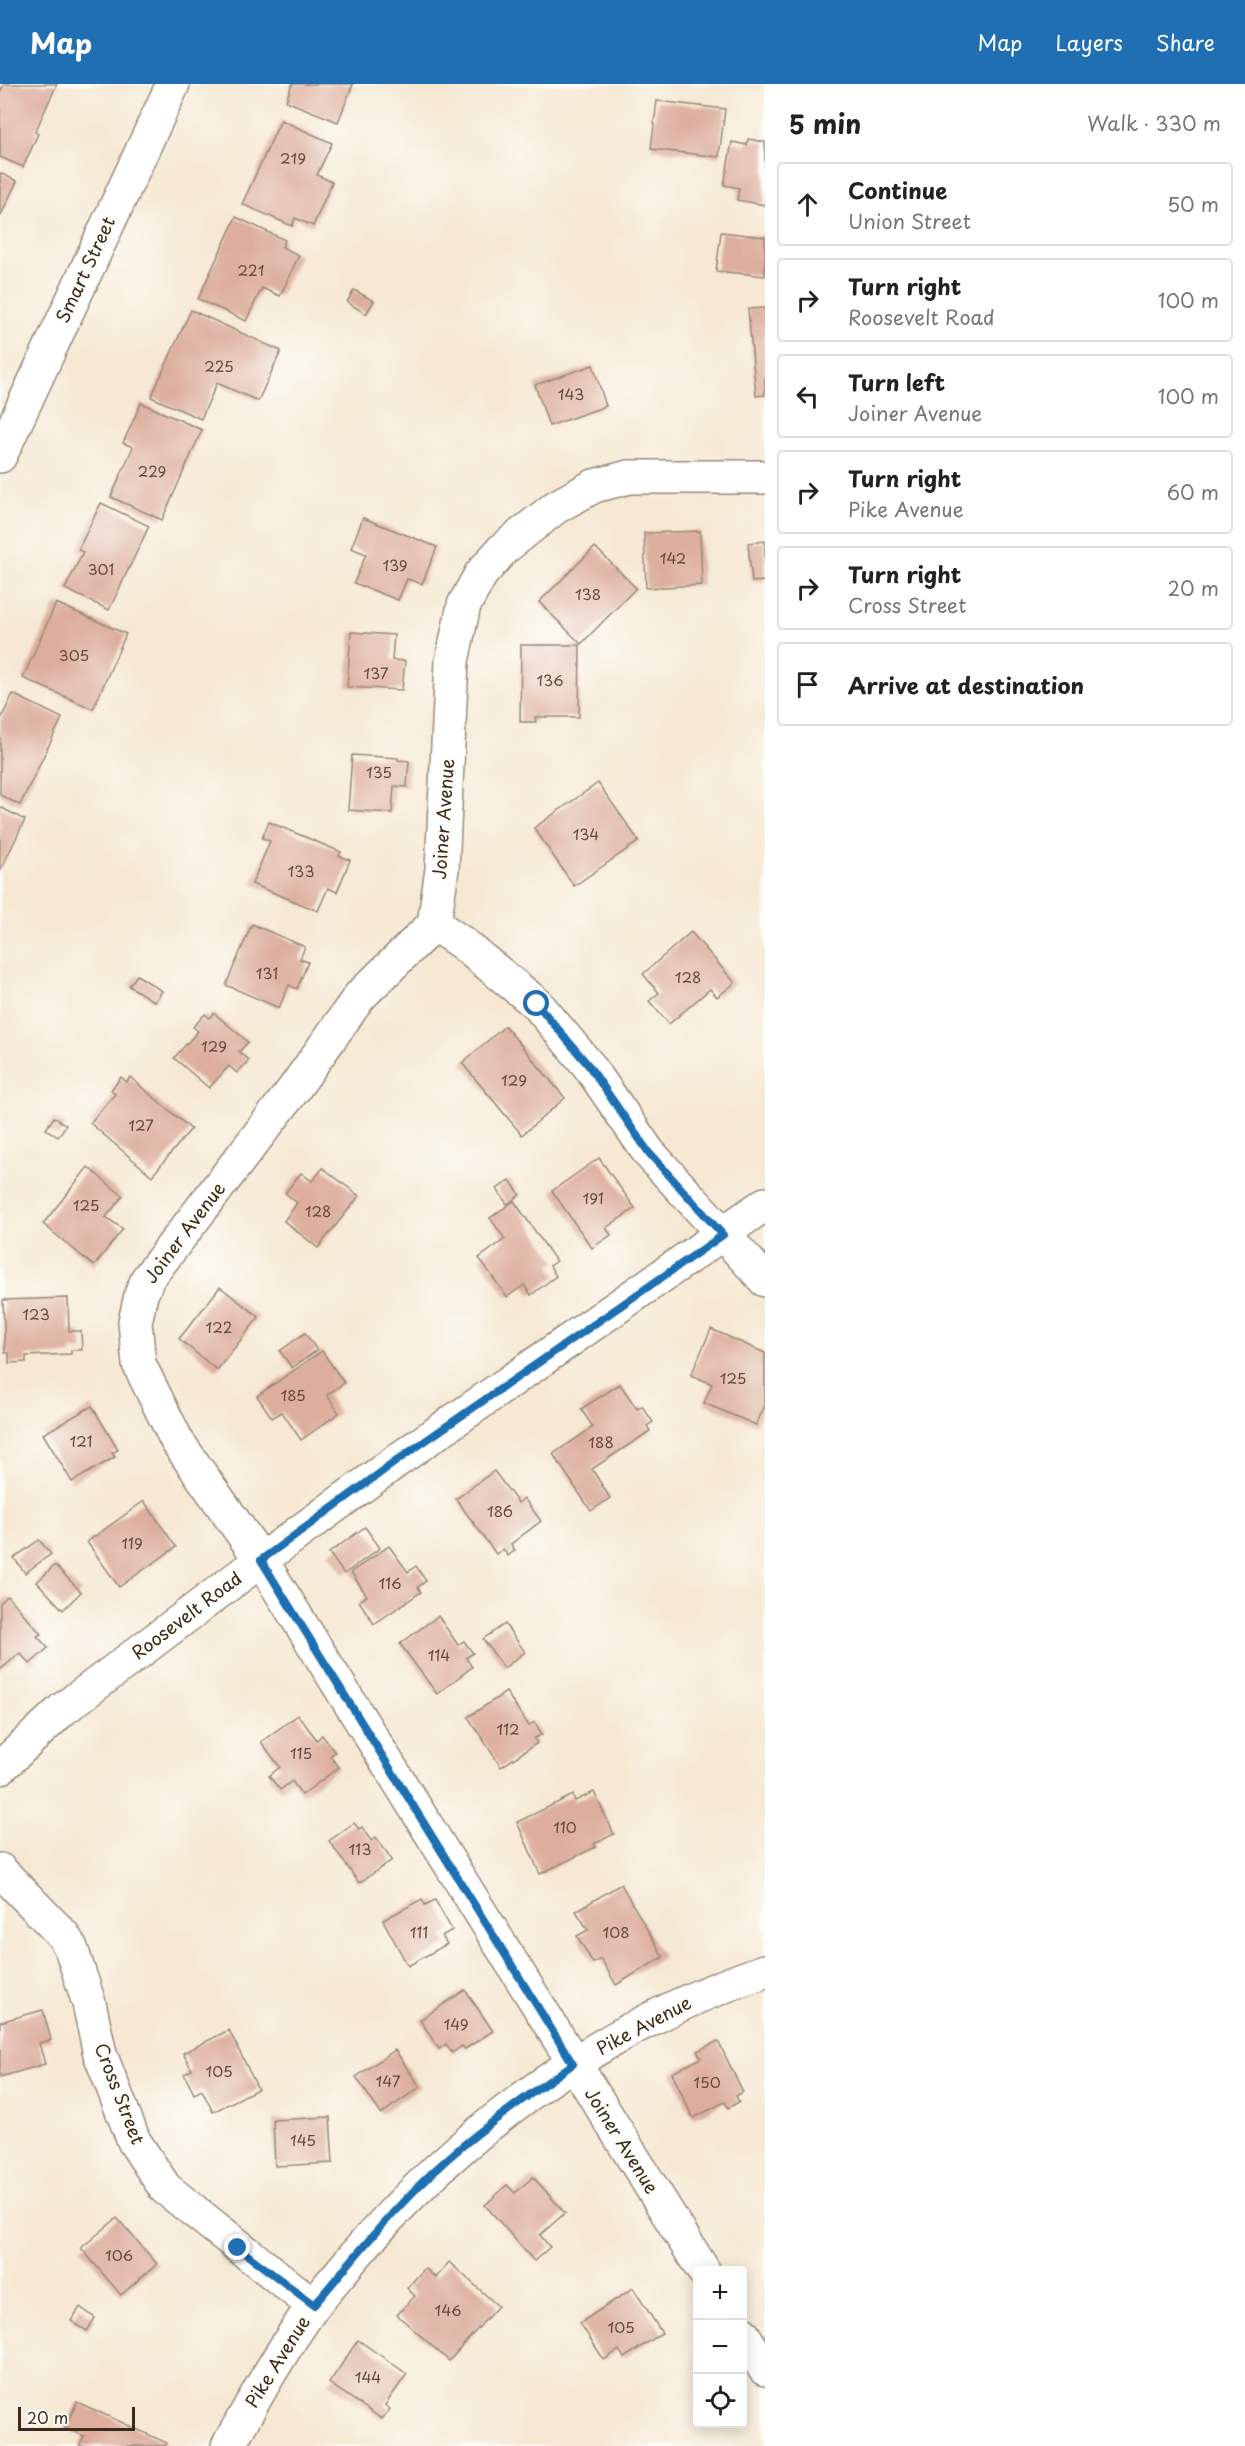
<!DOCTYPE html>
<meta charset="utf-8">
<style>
:root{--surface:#fff;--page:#f6f6f6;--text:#222;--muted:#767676;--line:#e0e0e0;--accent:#1f6fb2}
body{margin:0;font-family:"Playpen Sans",sans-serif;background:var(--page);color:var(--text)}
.controls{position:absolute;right:18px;bottom:18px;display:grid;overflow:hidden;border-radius:6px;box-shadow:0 3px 15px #0003}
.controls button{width:54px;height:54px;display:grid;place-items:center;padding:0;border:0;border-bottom:2px solid var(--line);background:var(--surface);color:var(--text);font:30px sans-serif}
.scale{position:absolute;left:18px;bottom:15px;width:117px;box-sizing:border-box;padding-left:6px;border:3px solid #3b2a1e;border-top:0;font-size:16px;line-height:21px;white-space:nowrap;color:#3b2a1e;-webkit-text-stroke:4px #fdfcf7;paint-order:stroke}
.stop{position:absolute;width:18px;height:18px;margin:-14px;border:4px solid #1f6fb2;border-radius:50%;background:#fff}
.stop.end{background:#1f6fb2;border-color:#fff;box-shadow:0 2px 6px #0008}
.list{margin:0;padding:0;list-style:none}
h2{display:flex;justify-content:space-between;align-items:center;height:78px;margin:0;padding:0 24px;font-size:26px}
h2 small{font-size:20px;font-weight:400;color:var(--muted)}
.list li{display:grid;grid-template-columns:39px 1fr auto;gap:18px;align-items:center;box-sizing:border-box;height:84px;margin:0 12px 12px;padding:0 12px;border:2px solid var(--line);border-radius:6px}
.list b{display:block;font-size:22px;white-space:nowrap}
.list p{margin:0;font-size:20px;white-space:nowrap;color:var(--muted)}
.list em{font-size:20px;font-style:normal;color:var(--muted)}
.icon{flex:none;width:33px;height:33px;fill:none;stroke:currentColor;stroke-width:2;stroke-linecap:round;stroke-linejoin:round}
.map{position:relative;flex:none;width:765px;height:2362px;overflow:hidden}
header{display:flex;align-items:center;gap:36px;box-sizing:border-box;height:84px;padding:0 30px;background:var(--accent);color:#fff}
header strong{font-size:28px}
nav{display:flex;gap:33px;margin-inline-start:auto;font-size:21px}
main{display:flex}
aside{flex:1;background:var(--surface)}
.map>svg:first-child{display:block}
.building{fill:#ddae9d}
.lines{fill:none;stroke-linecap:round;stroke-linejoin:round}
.minor-casing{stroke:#988978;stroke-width:36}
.minor{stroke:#fff;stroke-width:33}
.route{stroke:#1f6fb2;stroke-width:8}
.labels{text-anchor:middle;stroke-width:4.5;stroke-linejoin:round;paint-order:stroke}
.number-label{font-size:15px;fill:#644b3e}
.street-label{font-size:18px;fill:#3b2a1e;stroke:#fdfcf7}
</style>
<header>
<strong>Map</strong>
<nav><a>Map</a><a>Layers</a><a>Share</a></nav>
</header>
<main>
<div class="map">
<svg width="765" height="2362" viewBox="0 0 765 2362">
<rect width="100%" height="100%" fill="#fdfcf7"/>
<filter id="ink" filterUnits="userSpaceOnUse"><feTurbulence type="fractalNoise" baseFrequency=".0167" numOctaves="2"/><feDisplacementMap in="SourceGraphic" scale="12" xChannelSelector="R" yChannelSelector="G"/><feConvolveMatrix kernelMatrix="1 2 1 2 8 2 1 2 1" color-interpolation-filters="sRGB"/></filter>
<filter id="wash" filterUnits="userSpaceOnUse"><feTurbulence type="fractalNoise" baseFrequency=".008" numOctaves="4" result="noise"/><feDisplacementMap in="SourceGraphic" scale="24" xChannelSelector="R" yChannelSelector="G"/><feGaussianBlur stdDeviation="1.35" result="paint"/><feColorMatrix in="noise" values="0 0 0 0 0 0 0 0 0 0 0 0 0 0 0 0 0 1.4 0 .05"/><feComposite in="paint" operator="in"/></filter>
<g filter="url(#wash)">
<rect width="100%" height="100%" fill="#f6e8d3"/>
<g id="blocks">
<g class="building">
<path d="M4,0h53l-22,48 3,2 -15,33 -23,-10v-65z"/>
<path d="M292,0h61l-15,38 -52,-21z"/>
<path d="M657,17l68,8 -6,48 -68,-8z"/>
<path d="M281,36l51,23 -15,32 15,7 -19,44 -18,-8 -3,8 -50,-22z"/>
<path d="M748,55l17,3v63l-28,-5 2,-12 -15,-3 8,-43 15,3z"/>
<path d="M0,89l17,8 -17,36z"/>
<path d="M236,133l49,23 -3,7 17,8 -19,41 -18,-8 -16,33 -48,-22z"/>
<path d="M721,148l44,5v39l-49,-5z"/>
<path d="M354,206l20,11 -8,13 -19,-12z"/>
<path d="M765,224v87l-9,1 -8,-87z"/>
<path d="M191,226l90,41 -23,50 -41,-18 -16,36 -50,-22z"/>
<path d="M593,281l13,41 -57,20 -14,-41z"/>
<path d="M141,319l61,27 -40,90 -51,-23 22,-50 -10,-4z"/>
<path d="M101,419l48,23 -40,84 -44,-21 18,-37 -5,-2z"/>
<path d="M363,434l74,29 -15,37 -15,-5 -9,21 -44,-17 12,-29 -15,-6z"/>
<path d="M700,447l2,54 -56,3 -2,-55z"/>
<path d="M765,457v40l-13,1 -4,-39z"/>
<path d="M595,463l41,41 -55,56 -42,-42z"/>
<path d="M56,519l70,31 -33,75 -70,-31z"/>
<path d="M351,548l43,3 -2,25 13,1 -3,29 -55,-3z"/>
<path d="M521,561h59l-1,72h-44l1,5h-16z"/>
<path d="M13,610l49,24 -42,87 -20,-10v-74z"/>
<path d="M352,671l46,3v2l11,1 -2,26 -13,-1 -2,27 -44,-3z"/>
<path d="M598,699l41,58 -65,45 -40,-58z"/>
<path d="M0,723l25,13 -25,51z"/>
<path d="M269,738l72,30 -2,4 11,4 -13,32 -9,-4 -10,23 -66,-27 18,-43 -8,-3z"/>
<path d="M252,840l53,23 -5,12 8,3 -11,27 -8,-4 -10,23 -53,-23z"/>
<path d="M691,848l44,51 -18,14 -7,-8 -41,35 -20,-23 10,-8 -16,-19z"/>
<path d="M137,891l25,16 -7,11 -26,-16z"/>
<path d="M214,929l34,29 -9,10 10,8 -12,13 -8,-7 -20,22 -35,-30 24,-27 -5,-4 12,-13 5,4z"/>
<path d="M505,942l60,72 -43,37 -60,-72z"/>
<path d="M121,993l6,5 3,-5 61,52 -39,47 -62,-53 25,-29 -4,-4z"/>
<path d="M54,1033l12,8 -8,12 -12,-8z"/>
<path d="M599,1074l36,50 -29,20 5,7 -19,13 -40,-57z"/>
<path d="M88,1083l35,29 -17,21 17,12 -29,37 -51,-42z"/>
<path d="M323,1084l36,28 -41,52 -34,-27 13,-18 -12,-10 16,-20 11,8z"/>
<path d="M510,1096l10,15 -13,9 -10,-15z"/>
<path d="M514,1117l42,60 -6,5 6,10 -25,19 -7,-10 -17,12 -28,-39 26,-19 -15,-21z"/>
<path d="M220,1203l39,30 -42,53 -38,-31z"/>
<path d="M68,1214l1,33h12l1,19h-11v4l-45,2v6l-17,1v-10h-4l-2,-53z"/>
<path d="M711,1245l54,24v52l-9,20 -52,-22 8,-19 -21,-9z"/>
<path d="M305,1249l12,17 -25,18 -12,-17z"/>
<path d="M322,1267l22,32 -17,12 12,18 -38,27 -19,-28 -10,6 -15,-22z"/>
<path d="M620,1300l17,25 5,-3 11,16 -6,4 3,5 -58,38 18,29 -19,13 -38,-57 40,-27 -12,-18z"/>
<path d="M92,1322l26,44 -6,3 3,4 -43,25 -29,-48z"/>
<path d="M494,1387l24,32 6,-5 17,23 -30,23 4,6 -7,6 -5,-7 -7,5 -40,-55z"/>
<path d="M144,1417l32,46 -57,40 -32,-45z"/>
<path d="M365,1443l15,21 -36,26 -15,-21z"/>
<path d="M39,1456l12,14 -26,19 -11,-15z"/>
<path d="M389,1462l19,26 8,-6 10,15 -8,6 3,5 -47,32 -15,-23 8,-5 -16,-24z"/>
<path d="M55,1481l26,27 -18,18 -26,-28z"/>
<path d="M8,1512l33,38 -4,2 11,12 -18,16 -10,-11 -20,17v-67z"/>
<path d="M438,1532l20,29 6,-4 9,12 -7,5 6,9 -35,27 -37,-50z"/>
<path d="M505,1540l20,28 -21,16 -21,-29z"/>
<path d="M506,1608l23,34 5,-4 8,12 -8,5 3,4 -36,24 -33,-50z"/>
<path d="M298,1631l19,25 5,-5 13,17 -5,4 9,11 -37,28 -10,-14 -12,9 -11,-14 11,-9 -19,-25z"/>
<path d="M594,1708l20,42 -20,10 2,3 -56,27 -23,-52 56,-27 2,6z"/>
<path d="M354,1739l5,6 3,-2 9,14 5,-4 16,23 -33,23 -30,-42z"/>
<path d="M621,1800l42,73 -47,28 -15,-26 -8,4 -16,-27 11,-6 -12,-19z"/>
<path d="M422,1815l3,6 10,-5 17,30 -10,6 5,8 -39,22 -25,-46z"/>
<path d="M465,1906l28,41 -28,18 -3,-3 -10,7 -6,-9 -7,5 -19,-29z"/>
<path d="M43,1926l8,30 -12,3 6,21 -45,13v-55z"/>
<path d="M229,1946l29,59 -45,23 -11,-22 -8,4 -10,-20 8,-4 -9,-17z"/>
<path d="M718,1957l25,51 -7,4 3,6 -11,6 -3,-6 -32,16 -21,-45 29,-15 -4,-7z"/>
<path d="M395,1966l25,37 -39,27 -25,-37z"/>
<path d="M330,2033l3,46 -58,3 -2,-46z"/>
<path d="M533,2093l32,36 -25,22 10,12 -16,14 -49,-56 22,-20 8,8z"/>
<path d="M117,2134l40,46 -36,31 -40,-47z"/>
<path d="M449,2178l49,44 -49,55 -52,-46 18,-19 -8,-8 18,-20 11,10z"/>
<path d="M633,2204l29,45 -38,25 -5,-8 -15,10 -24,-37z"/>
<path d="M80,2223l15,11 -8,13 -16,-10z"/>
<path d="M358,2256l49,34 -22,31 5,4 -8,10 -53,-36z"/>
<path d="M77,2318l90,41 -2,3h-86l5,-10 -19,-8z"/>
</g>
</g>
</g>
<g filter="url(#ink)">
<use href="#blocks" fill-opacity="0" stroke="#988978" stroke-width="1.5"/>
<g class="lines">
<defs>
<g id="minor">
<path d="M0,372l173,-372"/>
<path d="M434,840l28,19 75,61 52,62 60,87 116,127"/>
<path d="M0,1684l62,-58 199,-150 141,-103 363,-253"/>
<path d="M0,1786l63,65 8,13 18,55 11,51 34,87 31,47 148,117"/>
<path d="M703,2186l-442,-710 -84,-119 -38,-77 -4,-42 6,-27 7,-17 146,-189 66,-93 74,-72 8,-55 10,-208 12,-56 17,-31 22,-25 53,-42 38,-21 35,-9h136"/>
<path d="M742,2249l23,36"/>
<path d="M228,2362c27,-48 53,-95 85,-140 11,-15 25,-30 37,-45 110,-130 253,-236 415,-290"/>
</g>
</defs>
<use href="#minor" class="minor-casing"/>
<use href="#minor" class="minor"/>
</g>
</g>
<g class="lines" filter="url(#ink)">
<path class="route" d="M238,2164l76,57c38,-45 75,-91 118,-132 43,-41 93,-75 141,-109l-312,-504 141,-103 321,-222 -74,-82 -60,-87 -52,-62"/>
</g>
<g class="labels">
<g class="number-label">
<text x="293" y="80">219</text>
<text x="251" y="192">221</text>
<text x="219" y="288">225</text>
<text x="571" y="316">143</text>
<text x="152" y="393">229</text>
<text x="673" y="480">142</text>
<text x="395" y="487">139</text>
<text x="101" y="491">301</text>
<text x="588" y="516">138</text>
<text x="74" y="577">305</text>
<text x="376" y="595">137</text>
<text x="550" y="602">136</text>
<text x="379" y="694">135</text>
<text x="586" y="756">134</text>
<text x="301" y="793">133</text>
<text x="267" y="895">131</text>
<text x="688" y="899">128</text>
<text x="214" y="968">129</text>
<text x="514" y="1002">129</text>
<text x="141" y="1047">127</text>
<text x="593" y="1120">191</text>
<text x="86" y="1127">125</text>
<text x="318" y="1133">128</text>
<text x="36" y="1236">123</text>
<text x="219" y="1249">122</text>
<text x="733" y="1300">125</text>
<text x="293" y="1317">185</text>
<text x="81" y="1363">121</text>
<text x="601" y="1364">188</text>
<text x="500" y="1433">186</text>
<text x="132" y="1465">119</text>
<text x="390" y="1505">116</text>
<text x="439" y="1577">114</text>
<text x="508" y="1651">112</text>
<text x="301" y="1675">115</text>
<text x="565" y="1749">110</text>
<text x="360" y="1771">113</text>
<text x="419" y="1854">111</text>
<text x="616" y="1854">108</text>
<text x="456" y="1946">149</text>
<text x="219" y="1993">105</text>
<text x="388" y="2003">147</text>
<text x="707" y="2004">150</text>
<text x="303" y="2062">145</text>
<text x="119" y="2177">106</text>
<text x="448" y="2232">146</text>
<text x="621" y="2249">105</text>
<text x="368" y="2299">144</text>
</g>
<g class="street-label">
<text transform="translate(86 186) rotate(-65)" y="6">Smart Street</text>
<text transform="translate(444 735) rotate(-86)" y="6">Joiner Avenue</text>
<text transform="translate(185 1149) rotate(-53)" y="6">Joiner Avenue</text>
<text transform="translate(187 1532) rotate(-37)" y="6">Roosevelt Road</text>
<text transform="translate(644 1942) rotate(-28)" y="6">Pike Avenue</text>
<text transform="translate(119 2010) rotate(69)" y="6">Cross Street</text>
<text transform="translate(621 2057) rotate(58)" y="6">Joiner Avenue</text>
<text transform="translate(278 2278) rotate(-58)" y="6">Pike Avenue</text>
</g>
</g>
</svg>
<div class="controls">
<button>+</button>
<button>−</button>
<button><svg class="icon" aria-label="locate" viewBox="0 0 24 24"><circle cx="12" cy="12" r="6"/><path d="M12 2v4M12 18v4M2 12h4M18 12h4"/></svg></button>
</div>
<div class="scale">20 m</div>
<div class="stop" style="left:537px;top:920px"></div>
<div class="stop end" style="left:238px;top:2164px"></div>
</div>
<aside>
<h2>5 min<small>Walk · 330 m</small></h2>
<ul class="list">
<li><svg class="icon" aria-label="ahead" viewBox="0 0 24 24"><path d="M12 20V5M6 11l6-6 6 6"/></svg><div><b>Continue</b><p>Union Street</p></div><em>50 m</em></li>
<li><svg class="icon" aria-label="right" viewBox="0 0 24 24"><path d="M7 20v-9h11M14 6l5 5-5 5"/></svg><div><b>Turn right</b><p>Roosevelt Road</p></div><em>100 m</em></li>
<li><svg class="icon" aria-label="left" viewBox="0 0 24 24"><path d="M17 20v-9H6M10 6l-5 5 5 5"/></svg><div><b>Turn left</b><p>Joiner Avenue</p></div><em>100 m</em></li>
<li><svg class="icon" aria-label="right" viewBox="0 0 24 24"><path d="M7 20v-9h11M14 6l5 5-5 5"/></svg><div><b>Turn right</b><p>Pike Avenue</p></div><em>60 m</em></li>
<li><svg class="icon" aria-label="right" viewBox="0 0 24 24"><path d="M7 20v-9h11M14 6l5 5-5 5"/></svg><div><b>Turn right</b><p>Cross Street</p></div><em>20 m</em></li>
<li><svg class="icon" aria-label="arrive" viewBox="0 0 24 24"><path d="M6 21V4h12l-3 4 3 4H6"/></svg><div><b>Arrive at destination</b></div></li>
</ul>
</aside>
</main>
